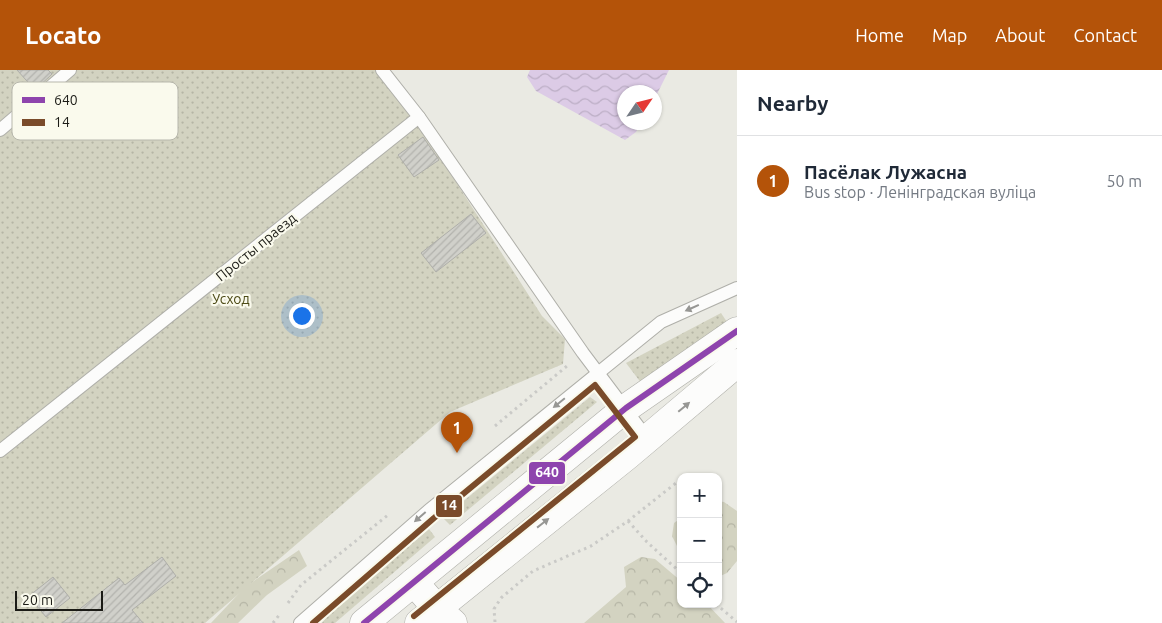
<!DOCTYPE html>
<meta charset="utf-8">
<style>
:root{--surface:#fff;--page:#f6f6f7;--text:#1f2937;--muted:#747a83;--line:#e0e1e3;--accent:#b45309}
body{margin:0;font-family:Ubuntu,sans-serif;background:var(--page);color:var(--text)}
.controls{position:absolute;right:15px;bottom:15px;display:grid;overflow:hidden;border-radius:10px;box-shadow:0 1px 4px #0004}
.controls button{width:45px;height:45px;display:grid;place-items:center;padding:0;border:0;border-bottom:1px solid var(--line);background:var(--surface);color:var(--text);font:25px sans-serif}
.compass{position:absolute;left:617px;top:15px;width:45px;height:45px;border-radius:50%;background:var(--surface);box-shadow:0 1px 4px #0004;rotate:55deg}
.scale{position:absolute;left:15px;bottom:12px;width:88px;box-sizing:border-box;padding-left:5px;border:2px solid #1b1b16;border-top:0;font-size:14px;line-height:18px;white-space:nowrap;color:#1b1b16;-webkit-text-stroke:4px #fafaed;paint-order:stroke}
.you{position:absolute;left:301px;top:245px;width:18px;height:18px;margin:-12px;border:4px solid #fff;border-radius:50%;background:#1a73e8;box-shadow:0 0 0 8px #1a73e833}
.badge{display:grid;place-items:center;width:32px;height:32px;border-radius:50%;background:var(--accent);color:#fff;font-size:16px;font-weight:700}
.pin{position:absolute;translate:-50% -41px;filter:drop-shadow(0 1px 2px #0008)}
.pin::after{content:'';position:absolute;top:26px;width:18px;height:15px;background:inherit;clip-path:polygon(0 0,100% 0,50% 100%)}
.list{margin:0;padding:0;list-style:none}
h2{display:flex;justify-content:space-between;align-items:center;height:65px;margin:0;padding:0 20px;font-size:21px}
h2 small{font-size:16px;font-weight:400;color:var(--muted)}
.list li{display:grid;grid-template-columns:32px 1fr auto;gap:15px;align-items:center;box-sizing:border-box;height:90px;padding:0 20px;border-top:1px solid var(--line)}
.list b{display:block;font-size:19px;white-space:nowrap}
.list p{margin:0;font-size:16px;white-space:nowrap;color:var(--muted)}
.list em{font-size:16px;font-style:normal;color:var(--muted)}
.icon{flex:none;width:28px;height:28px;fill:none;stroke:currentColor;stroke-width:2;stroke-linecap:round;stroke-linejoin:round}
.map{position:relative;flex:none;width:737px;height:553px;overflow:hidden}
header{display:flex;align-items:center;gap:30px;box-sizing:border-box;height:70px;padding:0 25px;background:var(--accent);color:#fff}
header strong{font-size:24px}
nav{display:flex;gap:28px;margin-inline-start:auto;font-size:18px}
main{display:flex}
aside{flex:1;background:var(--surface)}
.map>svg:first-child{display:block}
.grass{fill:url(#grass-dots)}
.forest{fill:url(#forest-crowns)}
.water{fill:url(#water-waves)}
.building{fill:url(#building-hatch);stroke:#aeaea9}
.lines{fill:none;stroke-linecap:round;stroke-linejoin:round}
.service-casing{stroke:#afafa9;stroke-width:14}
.tertiary-casing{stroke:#afafa9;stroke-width:29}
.primary-casing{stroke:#afafa9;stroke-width:29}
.path{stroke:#cacac7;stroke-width:3;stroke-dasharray:2.5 4;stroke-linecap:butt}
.service{stroke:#fcfcfb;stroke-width:12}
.tertiary{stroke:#fcfcfb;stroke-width:28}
.primary{stroke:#fcfcfb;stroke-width:28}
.bus-1-casing{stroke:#fafaed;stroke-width:10}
.bus-2-casing{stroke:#fafaed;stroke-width:10}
.bus-1{stroke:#8e44ad;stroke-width:6}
.bus-2{stroke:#7a4b2a;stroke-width:6}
.oneway{fill:#979794}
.labels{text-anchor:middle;stroke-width:4.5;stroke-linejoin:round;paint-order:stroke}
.street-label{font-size:14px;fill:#1b1b16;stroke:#fafaed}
.park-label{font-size:14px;fill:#4d4b16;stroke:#fafaed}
.key{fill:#fafaed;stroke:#b7b7ac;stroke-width:1}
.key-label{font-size:14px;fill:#1b1b16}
.line-badge{stroke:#fafaed;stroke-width:2}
.badge-label{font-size:14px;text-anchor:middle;font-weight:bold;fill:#fff}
</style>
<header>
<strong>Locato</strong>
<nav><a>Home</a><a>Map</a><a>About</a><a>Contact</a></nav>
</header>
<main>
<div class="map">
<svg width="737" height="553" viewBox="0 0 737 553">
<defs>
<pattern id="grass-dots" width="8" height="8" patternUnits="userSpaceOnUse" patternTransform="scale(1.25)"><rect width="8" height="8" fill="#d3d3c1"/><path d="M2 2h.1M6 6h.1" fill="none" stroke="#b5b5a5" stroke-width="1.8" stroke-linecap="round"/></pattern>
<pattern id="forest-crowns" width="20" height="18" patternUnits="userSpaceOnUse" patternTransform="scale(1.25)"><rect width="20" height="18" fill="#d3d3c1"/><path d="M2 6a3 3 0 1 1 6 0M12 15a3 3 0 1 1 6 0" fill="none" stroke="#b5b5a5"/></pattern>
<pattern id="water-waves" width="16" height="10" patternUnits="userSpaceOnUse" patternTransform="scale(1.25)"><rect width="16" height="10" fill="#dccbe6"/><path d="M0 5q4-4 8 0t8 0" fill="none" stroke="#bcaec5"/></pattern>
<pattern id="building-hatch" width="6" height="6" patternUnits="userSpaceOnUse" patternTransform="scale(1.25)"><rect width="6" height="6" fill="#d0d0ca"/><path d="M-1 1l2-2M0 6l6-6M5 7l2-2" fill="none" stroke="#b2b2ad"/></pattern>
</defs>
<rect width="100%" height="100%" fill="#eaeae3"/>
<g class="grass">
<path d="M0,0h384l158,246 23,23 -2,25 -113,48 -245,211h-205z"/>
<path d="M721,243l8,12 -87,59 -16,-21z"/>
<path d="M590,327l7,5 -147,123 -7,-7z"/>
<path d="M429,459l6,8 -100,86h-13l8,-11z"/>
</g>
<g class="forest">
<path d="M718,431l6,1 13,9v50l-10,12 -9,4z"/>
<path d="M681,448v36l-9,-18 2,-13z"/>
<path d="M299,480l8,16 -40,29 -29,28h-27l34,-36z"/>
<path d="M641,487l14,2 26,22v23h26l18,19h-141l42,-36 -2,-20z"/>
</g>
<path class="water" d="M530,0h139l-14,28 -1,-6h-30v30l17,1 -5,9 -11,8 -89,-49 -9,-14z"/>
<g class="building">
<path d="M17,0h31l4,4 -17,16z"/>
<path d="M423,67l16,23 -25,17 -16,-22z"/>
<path d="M471,144l15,19 -50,39 -15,-19z"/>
<path d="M162,487l14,19 -44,34 11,13h-81l57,-45 6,7z"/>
<path d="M53,507l17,21 -24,19 -17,-21z"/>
</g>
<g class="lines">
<defs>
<g id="service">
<path d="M382,0l37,47 164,236 64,85"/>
<path d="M0,60l70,-60"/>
<path d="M0,381l419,-334"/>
<path d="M300,553l128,-112 233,-189 76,-34"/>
</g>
<path id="tertiary" d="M414,512l23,27 16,14"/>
<g id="primary">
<path d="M364,553l262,-215 111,-77"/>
<path d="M419,553l209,-168 109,-92"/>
</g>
</defs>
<use href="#service" class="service-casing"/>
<use href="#tertiary" class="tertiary-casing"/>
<use href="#primary" class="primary-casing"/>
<g class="path">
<path d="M495,356l72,-60"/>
<path d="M628,451l19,21 34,31"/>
<path d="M288,533l13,-18 87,-70"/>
<path d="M716,534l21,18"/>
<path d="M495,552l-1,-13 7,-11 32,-27 58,-25 37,-25 53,-42"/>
<path d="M273,553l7,-9"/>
</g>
<use href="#service" class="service"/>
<use href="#tertiary" class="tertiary"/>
<use href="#primary" class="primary"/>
<defs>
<path id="bus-1" d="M364,553l262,-215 111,-77"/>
<path id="bus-2" d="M313,553l121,-105 161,-133 40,52 -221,179"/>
</defs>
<use href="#bus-1" class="bus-1-casing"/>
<use href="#bus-2" class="bus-2-casing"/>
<use href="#bus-1" class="bus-1"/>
<use href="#bus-2" class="bus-2"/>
</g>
<defs><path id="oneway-solid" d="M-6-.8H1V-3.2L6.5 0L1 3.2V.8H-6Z" transform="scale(1.25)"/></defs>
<g class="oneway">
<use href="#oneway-solid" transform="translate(692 238) rotate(156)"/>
<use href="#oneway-solid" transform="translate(559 333) rotate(141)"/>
<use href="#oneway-solid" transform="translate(684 337) rotate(-40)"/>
<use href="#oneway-solid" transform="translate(420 447) rotate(139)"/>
<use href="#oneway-solid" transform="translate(543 453) rotate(-38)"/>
</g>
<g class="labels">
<g class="street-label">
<text transform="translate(256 177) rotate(-39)" y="5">Просты праезд</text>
</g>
<g class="park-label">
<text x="231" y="234">Усход</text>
</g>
</g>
<rect x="12" y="12" width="166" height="58" rx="8" class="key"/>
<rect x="22" y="27" width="23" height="6" fill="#8e44ad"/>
<rect x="22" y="49" width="23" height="7" fill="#7a4b2a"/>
<g class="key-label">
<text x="54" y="35">640</text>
<text x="54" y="57">14</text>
</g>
<g class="line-badge">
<rect x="528" y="391" width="38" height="24" rx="5" fill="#8e44ad"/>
<rect x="435" y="424" width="28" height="24" rx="5" fill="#7a4b2a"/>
</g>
<g class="badge-label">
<text x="547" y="407">640</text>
<text x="449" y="440">14</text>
</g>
</svg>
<div class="controls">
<button>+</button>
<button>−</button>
<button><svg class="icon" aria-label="locate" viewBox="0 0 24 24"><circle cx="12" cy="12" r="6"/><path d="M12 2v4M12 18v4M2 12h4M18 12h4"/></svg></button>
</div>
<svg class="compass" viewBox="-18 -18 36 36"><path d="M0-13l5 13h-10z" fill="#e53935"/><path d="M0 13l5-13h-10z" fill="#747a83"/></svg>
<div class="scale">20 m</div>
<div class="you"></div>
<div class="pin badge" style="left:457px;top:383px">1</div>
</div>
<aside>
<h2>Nearby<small></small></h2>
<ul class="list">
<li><span class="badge">1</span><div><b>Пасёлак Лужасна</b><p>Bus stop · Ленінградская вуліца</p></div><em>50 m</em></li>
</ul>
</aside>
</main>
